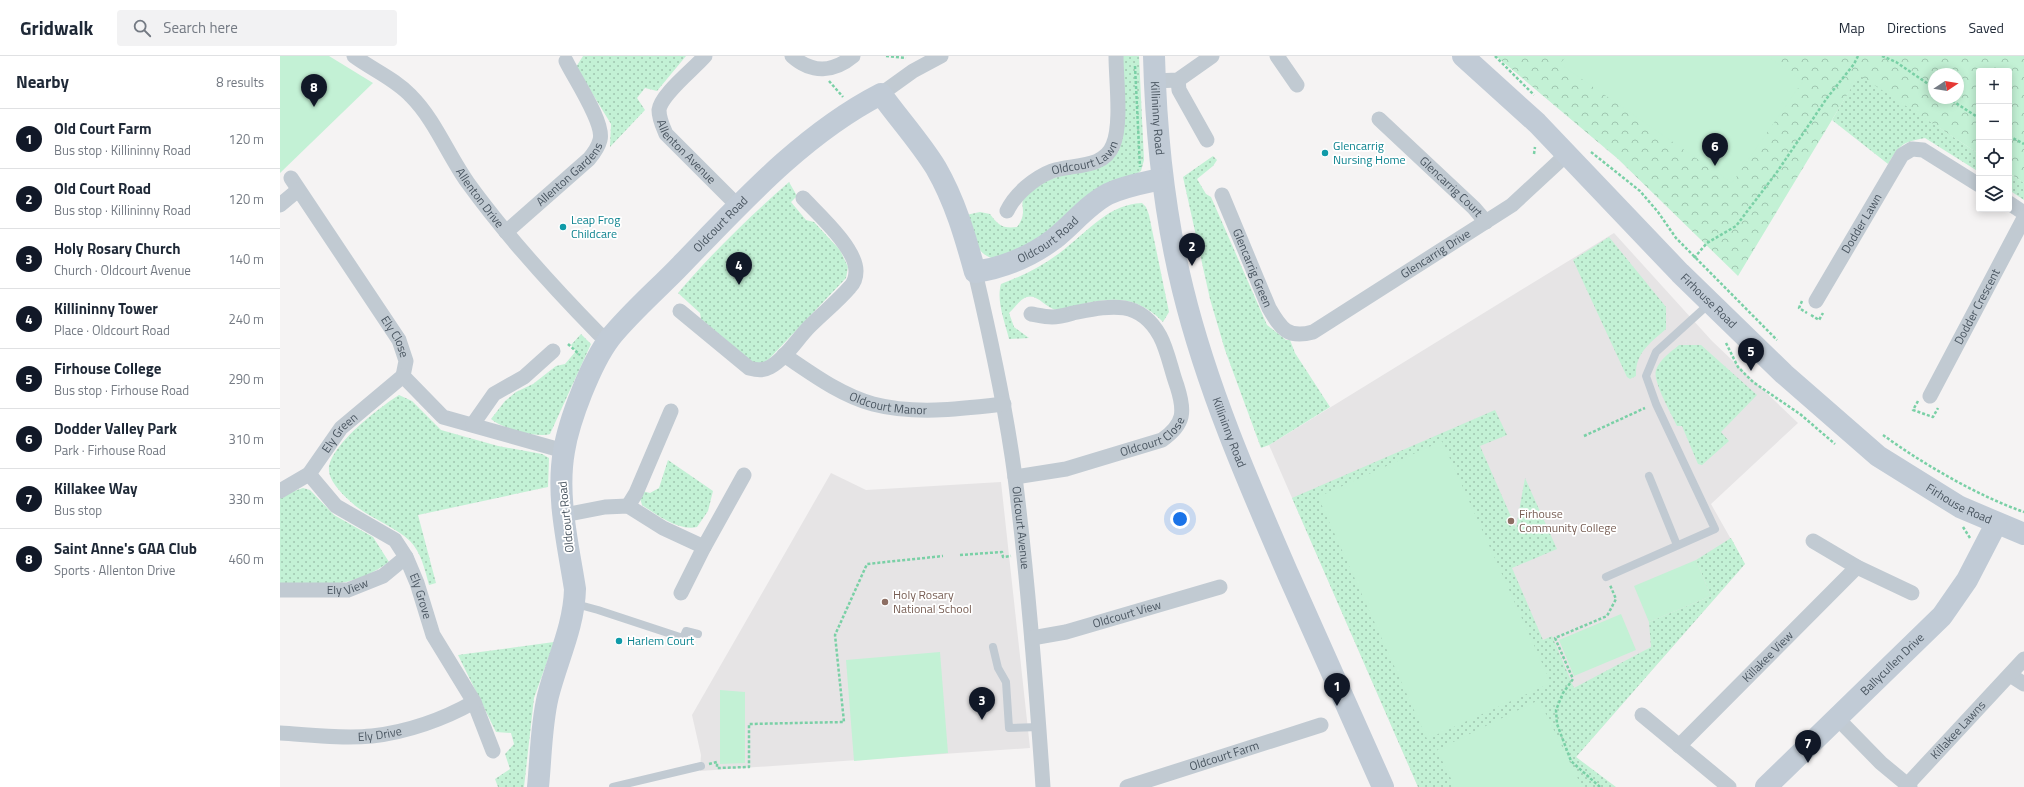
<!DOCTYPE html>
<meta charset="utf-8">
<style>
:root{--surface:#fff;--page:#f2f2f3;--text:#1f2937;--muted:#747a83;--line:#e0e1e3;--accent:#111827}
body{margin:0;font-family:"Titillium Web",sans-serif;background:var(--page);color:var(--text)}
.controls{position:absolute;right:12px;top:12px;display:grid;overflow:hidden;border-radius:4px;box-shadow:0 2px 10px #0003}
.controls button{width:36px;height:36px;display:grid;place-items:center;padding:0;border:0;border-bottom:1px solid var(--line);background:var(--surface);color:var(--text);font:20px sans-serif}
.compass{position:absolute;left:1648px;top:12px;width:36px;height:36px;border-radius:50%;background:var(--surface);box-shadow:0 2px 10px #0003;rotate:78deg}
.you{position:absolute;left:900px;top:463px;width:14px;height:14px;margin:-10px;border:3px solid #fff;border-radius:50%;background:#1a73e8;box-shadow:0 0 0 6px #1a73e833}
.badge{display:grid;place-items:center;width:26px;height:26px;border-radius:50%;background:var(--accent);color:#fff;font-size:13px;font-weight:700}
.pin{position:absolute;translate:-50% -33px;filter:drop-shadow(0 1px 2px #0008)}
.pin::after{content:'';position:absolute;top:21px;width:14px;height:12px;background:inherit;clip-path:polygon(0 0,100% 0,50% 100%)}
.list{margin:0;padding:0;list-style:none}
h2{display:flex;justify-content:space-between;align-items:center;height:52px;margin:0;padding:0 16px;font-size:17px}
h2 small{font-size:13px;font-weight:400;color:var(--muted)}
.list li{display:grid;grid-template-columns:26px 1fr auto;gap:12px;align-items:center;box-sizing:border-box;height:60px;padding:0 16px;border-top:1px solid var(--line)}
.list b{display:block;font-size:15px;white-space:nowrap}
.list p{margin:0;font-size:13px;white-space:nowrap;color:var(--muted)}
.list em{font-size:13px;font-style:normal;color:var(--muted)}
.icon{flex:none;width:22px;height:22px;fill:none;stroke:currentColor;stroke-width:2;stroke-linecap:round;stroke-linejoin:round}
.map{position:relative;flex:none;width:1744px;height:731px;overflow:hidden}
header{display:flex;align-items:center;gap:24px;box-sizing:border-box;height:56px;padding:0 20px;background:var(--surface);border-bottom:1px solid var(--line)}
header strong{font-size:19px}
nav{display:flex;gap:22px;margin-inline-start:auto;font-size:14px}
.search{width:280px;height:36px;background:var(--page);display:flex;align-items:center;gap:10px;box-sizing:border-box;padding:0 14px;border-radius:4px;color:var(--muted);font-size:15px}
main{display:flex}
aside{flex:1;background:var(--surface)}
.map>svg:first-child{display:block}
.education{fill:#e6e4e5}
.grass{fill:url(#grass-dots)}
.park{fill:url(#park-crowns);fill-rule:evenodd}
.garden{fill:#c3f1d5}
.lines{fill:none;stroke-linecap:round;stroke-linejoin:round}
.path{stroke:#7ad0a6;stroke-width:2.5;stroke-dasharray:3 2;stroke-linecap:butt}
.lane{stroke:#c1cad2;stroke-width:8}
.street{stroke:#c1cad2;stroke-width:15}
.secondary{stroke:#c1cbd6;stroke-width:22}
.culture-dot{fill:#0f9aa8;stroke:#fff;stroke-width:1.5}
.education-dot{fill:#8d6e63;stroke:#fff;stroke-width:1.5}
.labels{text-anchor:middle;stroke-width:3.5;stroke-linejoin:round;paint-order:stroke}
.street-label{font-size:12px;fill:#4a5661;stroke:#fff}
.culture-label{font-size:12px;fill:#0d838f;stroke:#fff;text-anchor:start}
.education-label{font-size:12px;fill:#785e54;stroke:#fff;text-anchor:start}
</style>
<header>
<strong>Gridwalk</strong>
<div class="search"><svg class="icon" aria-label="search" viewBox="0 0 24 24"><circle cx="10" cy="10" r="6"/><path d="M15 15l6 6"/></svg>Search here</div>
<nav><a>Map</a><a>Directions</a><a>Saved</a></nav>
</header>
<main>
<aside>
<h2>Nearby<small>8 results</small></h2>
<ul class="list">
<li><span class="badge">1</span><div><b>Old Court Farm</b><p>Bus stop · Killininny Road</p></div><em>120 m</em></li>
<li><span class="badge">2</span><div><b>Old Court Road</b><p>Bus stop · Killininny Road</p></div><em>120 m</em></li>
<li><span class="badge">3</span><div><b>Holy Rosary Church</b><p>Church · Oldcourt Avenue</p></div><em>140 m</em></li>
<li><span class="badge">4</span><div><b>Killininny Tower</b><p>Place · Oldcourt Road</p></div><em>240 m</em></li>
<li><span class="badge">5</span><div><b>Firhouse College</b><p>Bus stop · Firhouse Road</p></div><em>290 m</em></li>
<li><span class="badge">6</span><div><b>Dodder Valley Park</b><p>Park · Firhouse Road</p></div><em>310 m</em></li>
<li><span class="badge">7</span><div><b>Killakee Way</b><p>Bus stop</p></div><em>330 m</em></li>
<li><span class="badge">8</span><div><b>Saint Anne's GAA Club</b><p>Sports · Allenton Drive</p></div><em>460 m</em></li>
</ul>
</aside>
<div class="map">
<svg width="1744" height="731" viewBox="0 0 1744 731">
<defs>
<pattern id="grass-dots" width="8" height="8" patternUnits="userSpaceOnUse"><rect width="8" height="8" fill="#c3f1d5"/><path d="M2 2h.1M6 6h.1" fill="none" stroke="#a0c6b0" stroke-width="1.8" stroke-linecap="round"/></pattern>
<pattern id="park-crowns" width="20" height="18" patternUnits="userSpaceOnUse"><rect width="20" height="18" fill="#c3f1d5"/><path d="M2 6a3 3 0 1 1 6 0M12 15a3 3 0 1 1 6 0" fill="none" stroke="#a0c6b0"/></pattern>
</defs>
<rect width="100%" height="100%" fill="#f5f3f3"/>
<g class="education">
<path d="M1334,177l98,108 86,82 -87,81 34,60 -169,193 36,30h-194l-149,-342z"/>
<path d="M551,417l35,17 135,-8 29,266 -330,23 1,-16 -9,-40z"/>
</g>
<g class="grass">
<path d="M303,0h103l-29,35 -12,-3 -8,10 8,12 -35,37 1,-23 -35,-57z"/>
<path d="M842,0h17l5,104 -3,11 -104,70 -41,18c-21,-3 -24,-26 -30,-44l14,-3 10,2c8,11 13,15 27,13 12,-16 1,-21 8,-31 9,-17 63,-27 82,-32z"/>
<path d="M1579,18l120,80v18l-54,-34c-22,4 -25,6 -37,26l-56,-44z"/>
<path d="M933,100l4,4 -4,6 -16,13 9,15 5,3 56,128 19,15h4l5,13 35,54 -61,38 -8,3 -36,-98 -15,-51 -27,-122z"/>
<path d="M1729,117l15,10v17l-15,-10z"/>
<path d="M509,126l8,14 -6,6 15,18 8,2 26,28 8,17 -2,11 -77,81 -8,5 -8,-1 -52,-44 -1,-6 -22,-20c34,-40 71,-76 111,-111z"/>
<path d="M862,147l4,4 3,8 20,97 -6,10c-34,-34 -64,-21 -106,-12 -13,-2 -21,-20 -34,-11 -5,3 -9,10 -14,14l5,14 15,11 -20,1c-4,-17 -13,-38 -8,-55 24,-9 46,-20 66,-37 23,-18 43,-43 75,-44z"/>
<path d="M1329,181l57,70v22c-16,14 -31,24 -30,47l-6,3 -3,-2 -54,-117z"/>
<path d="M301,278l10,10 -41,90c-14,4 -47,-5 -59,-15l14,-18 11,-9 17,-8 23,-18 9,-2 11,-13 -5,-6z"/>
<path d="M1399,289h22l56,50 -36,37 8,9 -27,24 -4,-1 -16,-38h-5c-5,-11 -25,-46 -21,-56 4,-11 15,-18 23,-25z"/>
<path d="M119,339l13,6 29,29 57,16 44,8 7,4 -1,29 -130,28 18,68 -7,2c-4,-15 -8,-33 -19,-44 -17,-16 -42,-23 -59,-39 -8,-7 -21,-20 -22,-31 -2,-24 51,-64 70,-76z"/>
<path d="M1215,354l12,25 -27,11 36,82 9,-50 32,71 -45,19 31,72 9,-4 22,52 77,-41 -2,-25 62,-26 -15,-36 35,-22 14,26 -169,193 40,30h-198l-126,-289z"/>
<path d="M388,404l45,31 -5,20 -11,16c-19,4 -40,-12 -55,-22l-2,-7 2,-7 8,2 9,-5z"/>
<path d="M23,432l7,2 24,25 39,22 16,25c-39,28 -64,22 -109,22v-86l14,-7z"/>
<path d="M274,586l-20,56 -10,89h-26l-3,-8 15,-10 -5,-15 9,-10 -3,-11 -15,-1 -38,-77z"/>
</g>
<path class="park" d="M1216,0h528v127l-15,-10v-102h-30v83l-120,-79 -121,201 -120,-117zM1654,18h24v24h-24z"/>
<g class="garden">
<path d="M0,0h49l44,27 -93,90z"/>
<path d="M1286,0h201l36,25 -71,102 -172,-119z"/>
<path d="M1162,385l109,242 -124,56 -109,-242z"/>
<path d="M1416,504l15,36 -62,26 -15,-36z"/>
<path d="M1341,558l15,36 -62,26 -15,-36z"/>
<path d="M660,596l8,101 -94,8 -8,-101z"/>
<path d="M440,634l25,2v71l-25,1z"/>
<path d="M1259,644l43,87h-127l-18,-37z"/>
</g>
<g class="lines">
<g class="path">
<path d="M606,0l20,2"/>
<path d="M1215,0l39,39"/>
<path d="M1602,0l14,6 38,26"/>
<path d="M855,10l5,101"/>
<path d="M549,25l14,16"/>
<path d="M1668,42l31,20"/>
<path d="M1729,80l15,8"/>
<path d="M1311,96l49,39 18,21 18,26 101,102"/>
<path d="M1254,98l1,-7"/>
<path d="M1414,202l13,-15 29,-17 41,-54 50,-74 27,-34 4,-8"/>
<path d="M1522,245l-3,7 8,5"/>
<path d="M1531,259l8,5 4,-7"/>
<path d="M1446,287l12,24 15,15 47,32 35,30"/>
<path d="M288,288l12,11"/>
<path d="M1638,345l-5,9 20,7 5,-9"/>
<path d="M1603,379c40,29 95,61 141,77"/>
<path d="M1304,380l61,-28"/>
<path d="M1683,471l7,11"/>
<path d="M680,499l42,-3 1,5 8,-1"/>
<path d="M429,708l8,-2v6l32,-1v-43l95,-2 -9,-87 32,-71 76,-8"/>
<path d="M1320,731l-29,-26 -14,-37 -1,-14 7,-17 10,-14 -18,-41 52,-22 9,-17 -6,-14"/>
</g>
<g class="lane">
<path d="M1369,420l28,69"/>
<path d="M1326,521l109,-48 -59,-125 -10,-28 10,-24 54,-49"/>
<path d="M296,548l22,6 85,28 3,-7 12,3"/>
<path d="M713,591l5,21 8,14 3,46 30,-1"/>
<path d="M333,731l88,-21"/>
</g>
<g class="street">
<path id="s1" d="M74,0c19,14 41,23 57,40 24,24 37,59 57,87 39,54 84,103 131,151l11,4"/>
<path id="s2" d="M425,0c-11,13 -44,38 -46,54 0,9 4,17 7,24l72,72"/>
<path d="M512,0c20,18 42,16 61,0"/>
<path d="M997,0l20,29"/>
<path d="M898,24l1,10 28,50"/>
<path d="M874,25l24,-1 34,-24"/>
<path d="M601,38l32,-23 28,-15"/>
<path id="s3" d="M1099,63l95,89 12,14"/>
<path id="s4" d="M11,122l108,162 7,21 -3,15 40,41 121,34"/>
<path id="s5" d="M942,139l47,113c12,21 19,31 44,24l199,-127 55,-51"/>
<path d="M1729,147l15,10"/>
<path d="M0,149l18,-15"/>
<path id="s6" d="M727,155c8,-17 27,-33 45,-40 20,-7 52,-2 61,-26 9,-21 3,-65 3,-89"/>
<path id="s7" d="M226,176l83,-73c5,-6 9,-11 11,-19 5,-17 -26,-62 -34,-79"/>
<path id="s8" d="M695,216c16,68 31,136 40,205 13,103 21,206 28,310"/>
<path id="s9" d="M1536,245l86,-146 10,-6 11,1 56,35"/>
<path d="M400,255l69,57c8,2 14,3 21,-1 16,-9 27,-28 40,-41 13,-13 28,-25 40,-39 4,-4 6,-10 6,-16 0,-23 -38,-57 -53,-73"/>
<path id="s10" d="M504,299c27,18 56,40 89,49 42,11 88,5 131,0"/>
<path id="s11" d="M1650,340l94,-178"/>
<path d="M193,368l21,-30 30,-17 29,-26"/>
<path id="s12" d="M29,418l27,32 59,34 11,17 11,26 16,52 41,67 19,49"/>
<path id="s13" d="M735,421l51,-8 96,-29c23,-16 23,-29 15,-54 -6,-16 -9,-35 -17,-50 -21,-38 -51,-30 -87,-23 -7,2 -14,4 -21,4 -7,0 -15,-2 -21,-3"/>
<path id="s14" d="M0,435l29,-17 32,-46 62,-52"/>
<path d="M348,450l8,-13 35,-82"/>
<path d="M284,459l41,-8 23,-1 35,22 41,19"/>
<path d="M1533,485l44,26 55,26"/>
<path id="s15" d="M0,534h68l35,-14 23,-19"/>
<path d="M401,537l23,-46 40,-72"/>
<path id="s16" d="M752,582l34,-6 154,-45"/>
<path d="M1730,619l14,9"/>
<path d="M1362,659l87,72"/>
<path d="M1557,662l44,45 29,24"/>
<path id="s17" d="M0,677c31,2 62,6 92,3 35,-4 72,-17 102,-34"/>
<path id="s18" d="M1399,690l178,-179"/>
<path id="s19" d="M1627,729l117,-126"/>
<path id="s20" d="M847,731l194,-62"/>
</g>
<g class="secondary">
<path id="s21" d="M874,0c2,80 10,157 29,234 24,98 65,192 105,284 32,71 63,142 95,213"/>
<path id="s22" d="M1183,0l74,67 143,150 104,101 94,82 82,51 64,27"/>
<path id="s23" d="M258,731c3,-30 3,-62 10,-91 9,-36 26,-69 27,-107 -7,-45 -19,-93 -11,-138 5,-31 27,-88 46,-113 21,-26 48,-49 71,-73 60,-62 122,-131 200,-171 18,25 39,48 55,74 19,33 29,68 39,104 28,-4 56,-16 79,-33 18,-14 33,-34 54,-45 17,-8 35,-11 53,-15"/>
<path id="s24" d="M1486,731l176,-171 25,-36 29,-56"/>
</g>
</g>
<g class="culture-dot">
<circle cx="1045" cy="97" r="4"/>
<circle cx="283" cy="171" r="4"/>
<circle cx="339" cy="585" r="4"/>
</g>
<g class="education-dot">
<circle cx="1231" cy="465" r="4"/>
<circle cx="605" cy="546" r="4"/>
</g>
<g class="labels">
<g class="street-label">
<text dy="4" stroke="none"><textPath href="#s21" startOffset="62">Killininny Road</textPath></text>
<text dy="4" stroke="none"><textPath href="#s2" startOffset="123">Allenton Avenue</textPath></text>
<text dy="4" stroke="none"><textPath href="#s6" startOffset="98">Oldcourt Lawn</textPath></text>
<text dy="4" stroke="none"><textPath href="#s7" startOffset="86">Allenton Gardens</textPath></text>
<text dy="4" stroke="none"><textPath href="#s3" startOffset="99">Glencarrig Court</textPath></text>
<text dy="4" stroke="none"><textPath href="#s1" startOffset="193">Allenton Drive</textPath></text>
<text dy="4" stroke="none"><textPath href="#s9" startOffset="90">Dodder Lawn</textPath></text>
<text dy="4" stroke="none"><textPath href="#s23" startOffset="623">Oldcourt Road</textPath></text>
<text dy="4" stroke="none"><textPath href="#s23" startOffset="1115">Oldcourt Road</textPath></text>
<text dy="4" stroke="none"><textPath href="#s5" startOffset="324">Glencarrig Drive</textPath></text>
<text dy="4" stroke="none"><textPath href="#s5" startOffset="79">Glencarrig Green</textPath></text>
<text dy="4" stroke="none"><textPath href="#s22" startOffset="347">Firhouse Road</textPath></text>
<text dy="4" stroke="none"><textPath href="#s11" startOffset="101">Dodder Crescent</textPath></text>
<text dy="4" stroke="none"><textPath href="#s4" startOffset="190">Ely Close</textPath></text>
<text dy="4" stroke="none"><textPath href="#s10" startOffset="117">Oldcourt Manor</textPath></text>
<text dy="4" stroke="none"><textPath href="#s21" startOffset="386">Killininny Road</textPath></text>
<text dy="4" stroke="none"><textPath href="#s13" startOffset="145">Oldcourt Close</textPath></text>
<text dy="4" stroke="none"><textPath href="#s14" startOffset="85">Ely Green</textPath></text>
<text dy="4" stroke="none"><textPath href="#s22" startOffset="671">Firhouse Road</textPath></text>
<text transform="translate(286 461) rotate(-96)" y="4">Oldcourt Road</text>
<text dy="4" stroke="none"><textPath href="#s8" startOffset="260">Oldcourt Avenue</textPath></text>
<text dy="4" stroke="none"><textPath href="#s15" startOffset="68">Ely View</textPath></text>
<text dy="4" stroke="none"><textPath href="#s12" startOffset="172">Ely Grove</textPath></text>
<text dy="4" stroke="none"><textPath href="#s16" startOffset="98">Oldcourt View</textPath></text>
<text dy="4" stroke="none"><textPath href="#s18" startOffset="126">Killakee View</textPath></text>
<text dy="4" stroke="none"><textPath href="#s24" startOffset="176">Ballycullen Drive</textPath></text>
<text dy="4" stroke="none"><textPath href="#s19" startOffset="75">Killakee Lawns</textPath></text>
<text dy="4" stroke="none"><textPath href="#s17" startOffset="100">Ely Drive</textPath></text>
<text dy="4" stroke="none"><textPath href="#s20" startOffset="102">Oldcourt Farm</textPath></text>
</g>
<g class="culture-label">
<text x="1053" y="94">Glencarrig<tspan x="1053" dy="14">Nursing Home</tspan></text>
<text x="291" y="168">Leap Frog<tspan x="291" dy="14">Childcare</tspan></text>
<text x="347" y="589">Harlem Court</text>
</g>
<g class="education-label">
<text x="1239" y="462">Firhouse<tspan x="1239" dy="14">Community College</tspan></text>
<text x="613" y="543">Holy Rosary<tspan x="613" dy="14">National School</tspan></text>
</g>
</g>
</svg>
<div class="controls">
<button>+</button>
<button>−</button>
<button><svg class="icon" aria-label="locate" viewBox="0 0 24 24"><circle cx="12" cy="12" r="6"/><path d="M12 2v4M12 18v4M2 12h4M18 12h4"/></svg></button>
<button><svg class="icon" aria-label="layers" viewBox="0 0 24 24"><path d="M12 4l9 5-9 5-9-5zM3 14l9 5 9-5"/></svg></button>
</div>
<svg class="compass" viewBox="-18 -18 36 36"><path d="M0-13l5 13h-10z" fill="#e53935"/><path d="M0 13l5-13h-10z" fill="#747a83"/></svg>
<div class="you"></div>
<div class="pin badge" style="left:1057px;top:650px">1</div>
<div class="pin badge" style="left:912px;top:210px">2</div>
<div class="pin badge" style="left:702px;top:664px">3</div>
<div class="pin badge" style="left:459px;top:229px">4</div>
<div class="pin badge" style="left:1471px;top:315px">5</div>
<div class="pin badge" style="left:1435px;top:110px">6</div>
<div class="pin badge" style="left:1528px;top:707px">7</div>
<div class="pin badge" style="left:34px;top:51px">8</div>
</div>
</main>
